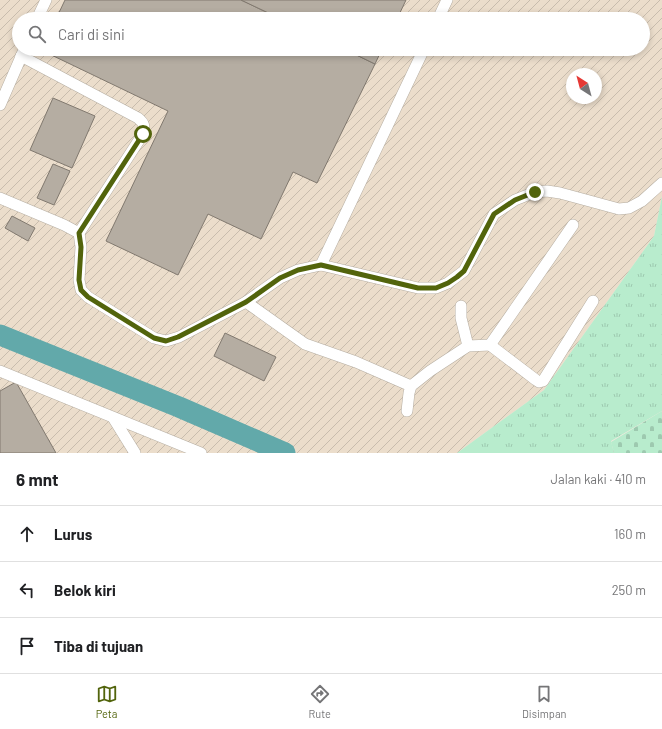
<!DOCTYPE html>
<html lang="id">
<meta charset="utf-8">
<style>
:root{--surface:#fff;--page:#f2f2f2;--text:#202124;--muted:#757577;--line:#e0e0e0;--accent:#52640c}
body{margin:0;font-family:Barlow,sans-serif;background:var(--page);color:var(--text)}
.compass{position:absolute;left:566px;top:68px;width:36px;height:36px;border-radius:50%;background:var(--surface);box-shadow:0 2px 6px #0003;rotate:324deg}
.stop{position:absolute;width:12px;height:12px;margin:-9px;border:3px solid #52640c;border-radius:50%;background:#fff}
.stop.end{background:#52640c;border-color:#fff;box-shadow:0 1px 4px #0008}
.list{margin:0;padding:0;list-style:none}
h2{display:flex;justify-content:space-between;align-items:center;height:52px;margin:0;padding:0 16px;font-size:17px}
h2 small{font-size:13px;font-weight:400;color:var(--muted)}
.list li{display:grid;grid-template-columns:26px 1fr auto;gap:12px;align-items:center;box-sizing:border-box;height:56px;padding:0 16px;border-top:1px solid var(--line)}
.list b{display:block;font-size:15px;white-space:nowrap}
.list em{font-size:13px;font-style:normal;color:var(--muted)}
.icon{flex:none;width:22px;height:22px;fill:none;stroke:currentColor;stroke-width:2;stroke-linecap:round;stroke-linejoin:round}
.map{position:relative;flex:none;width:662px;height:453px;overflow:hidden}
.search{position:absolute;background:var(--surface);box-shadow:0 2px 6px #0003;left:12px;right:12px;top:12px;height:44px;display:flex;align-items:center;gap:10px;box-sizing:border-box;padding:0 14px;border-radius:22px;color:var(--muted);font-size:15px}
.sheet{height:220px;background:var(--surface)}
nav{display:flex;justify-content:space-around;align-items:center;box-sizing:border-box;height:56px;border-top:1px solid var(--line);background:var(--surface);font-size:11px;color:var(--muted)}
nav a{display:grid;justify-items:center;gap:2px}
nav .on{color:var(--accent)}
.map>svg:first-child{display:block}
.industrial{fill:url(#industrial-furrows);fill-rule:evenodd}
.grass{fill:url(#grass-tufts)}
.cemetery{fill:url(#cemetery-stones)}
.lines{fill:none;stroke-linecap:round;stroke-linejoin:round}
.river{stroke:#62a9aa;stroke-width:21}
.building{fill:#b5ada2;stroke:#81796f}
.minor-casing{stroke:#b6aea2;stroke-width:12}
.minor{stroke:#fff;stroke-width:11}
.route{stroke:#52640c;stroke-width:5}
</style>
<div class="map">
<svg width="662" height="453" viewBox="0 0 662 453">
<defs>
<pattern id="industrial-furrows" width="10" height="10" patternUnits="userSpaceOnUse"><rect width="10" height="10" fill="#ebddcb"/><path d="M-1 1l2-2M0 10L10 0M9 11l2-2" fill="none" stroke="#c8bcad"/></pattern>
<pattern id="grass-tufts" width="24" height="20" patternUnits="userSpaceOnUse"><rect width="24" height="20" fill="#b8eccd"/><path d="M3 7l-1-3M5 7V3M7 7l1-3M15 17l-1-3M17 17v-4M19 17l1-3" fill="none" stroke="#9dc9af"/></pattern>
<pattern id="cemetery-stones" width="16" height="16" patternUnits="userSpaceOnUse"><rect width="16" height="16" fill="#b8eccd"/><path d="M2 7V4a2 2 0 0 1 4 0v3zM10 15v-3a2 2 0 0 1 4 0v3z" fill="#9dc9af"/></pattern>
</defs>
<rect width="100%" height="100%" fill="#f2e9de"/>
<path class="industrial" d="M0,0h662v196l-8,40 -110,154 -87,63h-457zM19,19h624v30h-624zM572,74h24v24h-24z"/>
<path class="grass" d="M662,196v215l-51,30 3,12h-157l87,-63 110,-154z"/>
<path class="cemetery" d="M662,411v42h-48l-3,-11z"/>
<g class="lines">
<path class="river" d="M0,335l179,72 106,46"/>
</g>
<g class="building">
<path d="M65,0h176l40,19h-225z"/>
<path d="M241,0h165l-9,19h-116z"/>
<path d="M42,49h302l31,15 -58,119 -24,-11 -32,67 -53,-25 -30,61 -72,-34 62,-130 -127,-61z"/>
<path d="M344,49h38l-7,15z"/>
<path d="M53,98l42,18 -23,52 -42,-18z"/>
<path d="M53,164l17,7 -16,34 -17,-7z"/>
<path d="M12,216l23,12 -7,13 -23,-13z"/>
<path d="M225,333l51,24 -12,24 -50,-25z"/>
<path d="M16,382l40,71h-56v-62z"/>
</g>
<g class="lines">
<defs>
<g id="minor">
<path d="M37,19l9,-19"/>
<path d="M438,19l9,-19"/>
<path d="M21,56l117,62c6,5 7,8 5,16l-64,99"/>
<path d="M0,105l24,-55"/>
<path d="M0,198l64,27 15,8 2,14 -2,33 2,10 7,7 66,41 12,3 13,-4 67,-35 34,-24 18,-8 23,-5 97,23h18l12,-5 16,-12 30,-57 21,-14 20,-8 12,-1 13,2 59,16 10,-1 13,-7 20,-18"/>
<path d="M321,265l103,-216"/>
<path d="M246,302l59,42 51,18 55,24"/>
<path d="M461,306v12l7,28"/>
<path d="M490,345l46,35 3,2 4,-1 50,-80"/>
<path d="M0,371l201,82"/>
<path d="M407,411l2,-18 2,-7 19,-15 38,-25 22,-1 83,-120"/>
<path d="M114,419l21,34"/>
</g>
</defs>
<use href="#minor" class="minor-casing"/>
<use href="#minor" class="minor"/>
</g>
<g class="lines">
<path class="route" d="M143,134l-64,99 2,14 -2,33 2,10 7,7 66,41 12,3 12,-4 68,-35 34,-24 18,-8 23,-5 97,23h18l12,-5 9,-6 7,-6 30,-57 21,-14 20,-8"/>
</g>
</svg>
<svg class="compass" viewBox="-18 -18 36 36"><path d="M0-13l5 13h-10z" fill="#e53935"/><path d="M0 13l5-13h-10z" fill="#757577"/></svg>
<div class="stop" style="left:143px;top:134px"></div>
<div class="stop end" style="left:535px;top:192px"></div>
<div class="search"><svg class="icon" aria-label="search" viewBox="0 0 24 24"><circle cx="10" cy="10" r="6"/><path d="M15 15l6 6"/></svg>Cari di sini</div>
</div>
<section class="sheet">
<h2>6 mnt<small>Jalan kaki · 410 m</small></h2>
<ul class="list">
<li><svg class="icon" aria-label="ahead" viewBox="0 0 24 24"><path d="M12 20V5M6 11l6-6 6 6"/></svg><div><b>Lurus</b></div><em>160 m</em></li>
<li><svg class="icon" aria-label="left" viewBox="0 0 24 24"><path d="M17 20v-9H6M10 6l-5 5 5 5"/></svg><div><b>Belok kiri</b></div><em>250 m</em></li>
<li><svg class="icon" aria-label="arrive" viewBox="0 0 24 24"><path d="M6 21V4h12l-3 4 3 4H6"/></svg><div><b>Tiba di tujuan</b></div></li>
</ul>
</section>
<nav>
<a class="on"><svg class="icon" aria-label="map" viewBox="0 0 24 24"><path d="M3 6l6-2 6 2 6-2v14l-6 2-6-2-6 2zM9 4v14M15 6v14"/></svg>Peta</a>
<a><svg class="icon" aria-label="directions" viewBox="0 0 24 24"><path d="M12 3l9 9-9 9-9-9zM9 14v-3h6M13 9l2 2-2 2"/></svg>Rute</a>
<a><svg class="icon" aria-label="saved" viewBox="0 0 24 24"><path d="M7 4h10v16l-5-4-5 4z"/></svg>Disimpan</a>
</nav>
